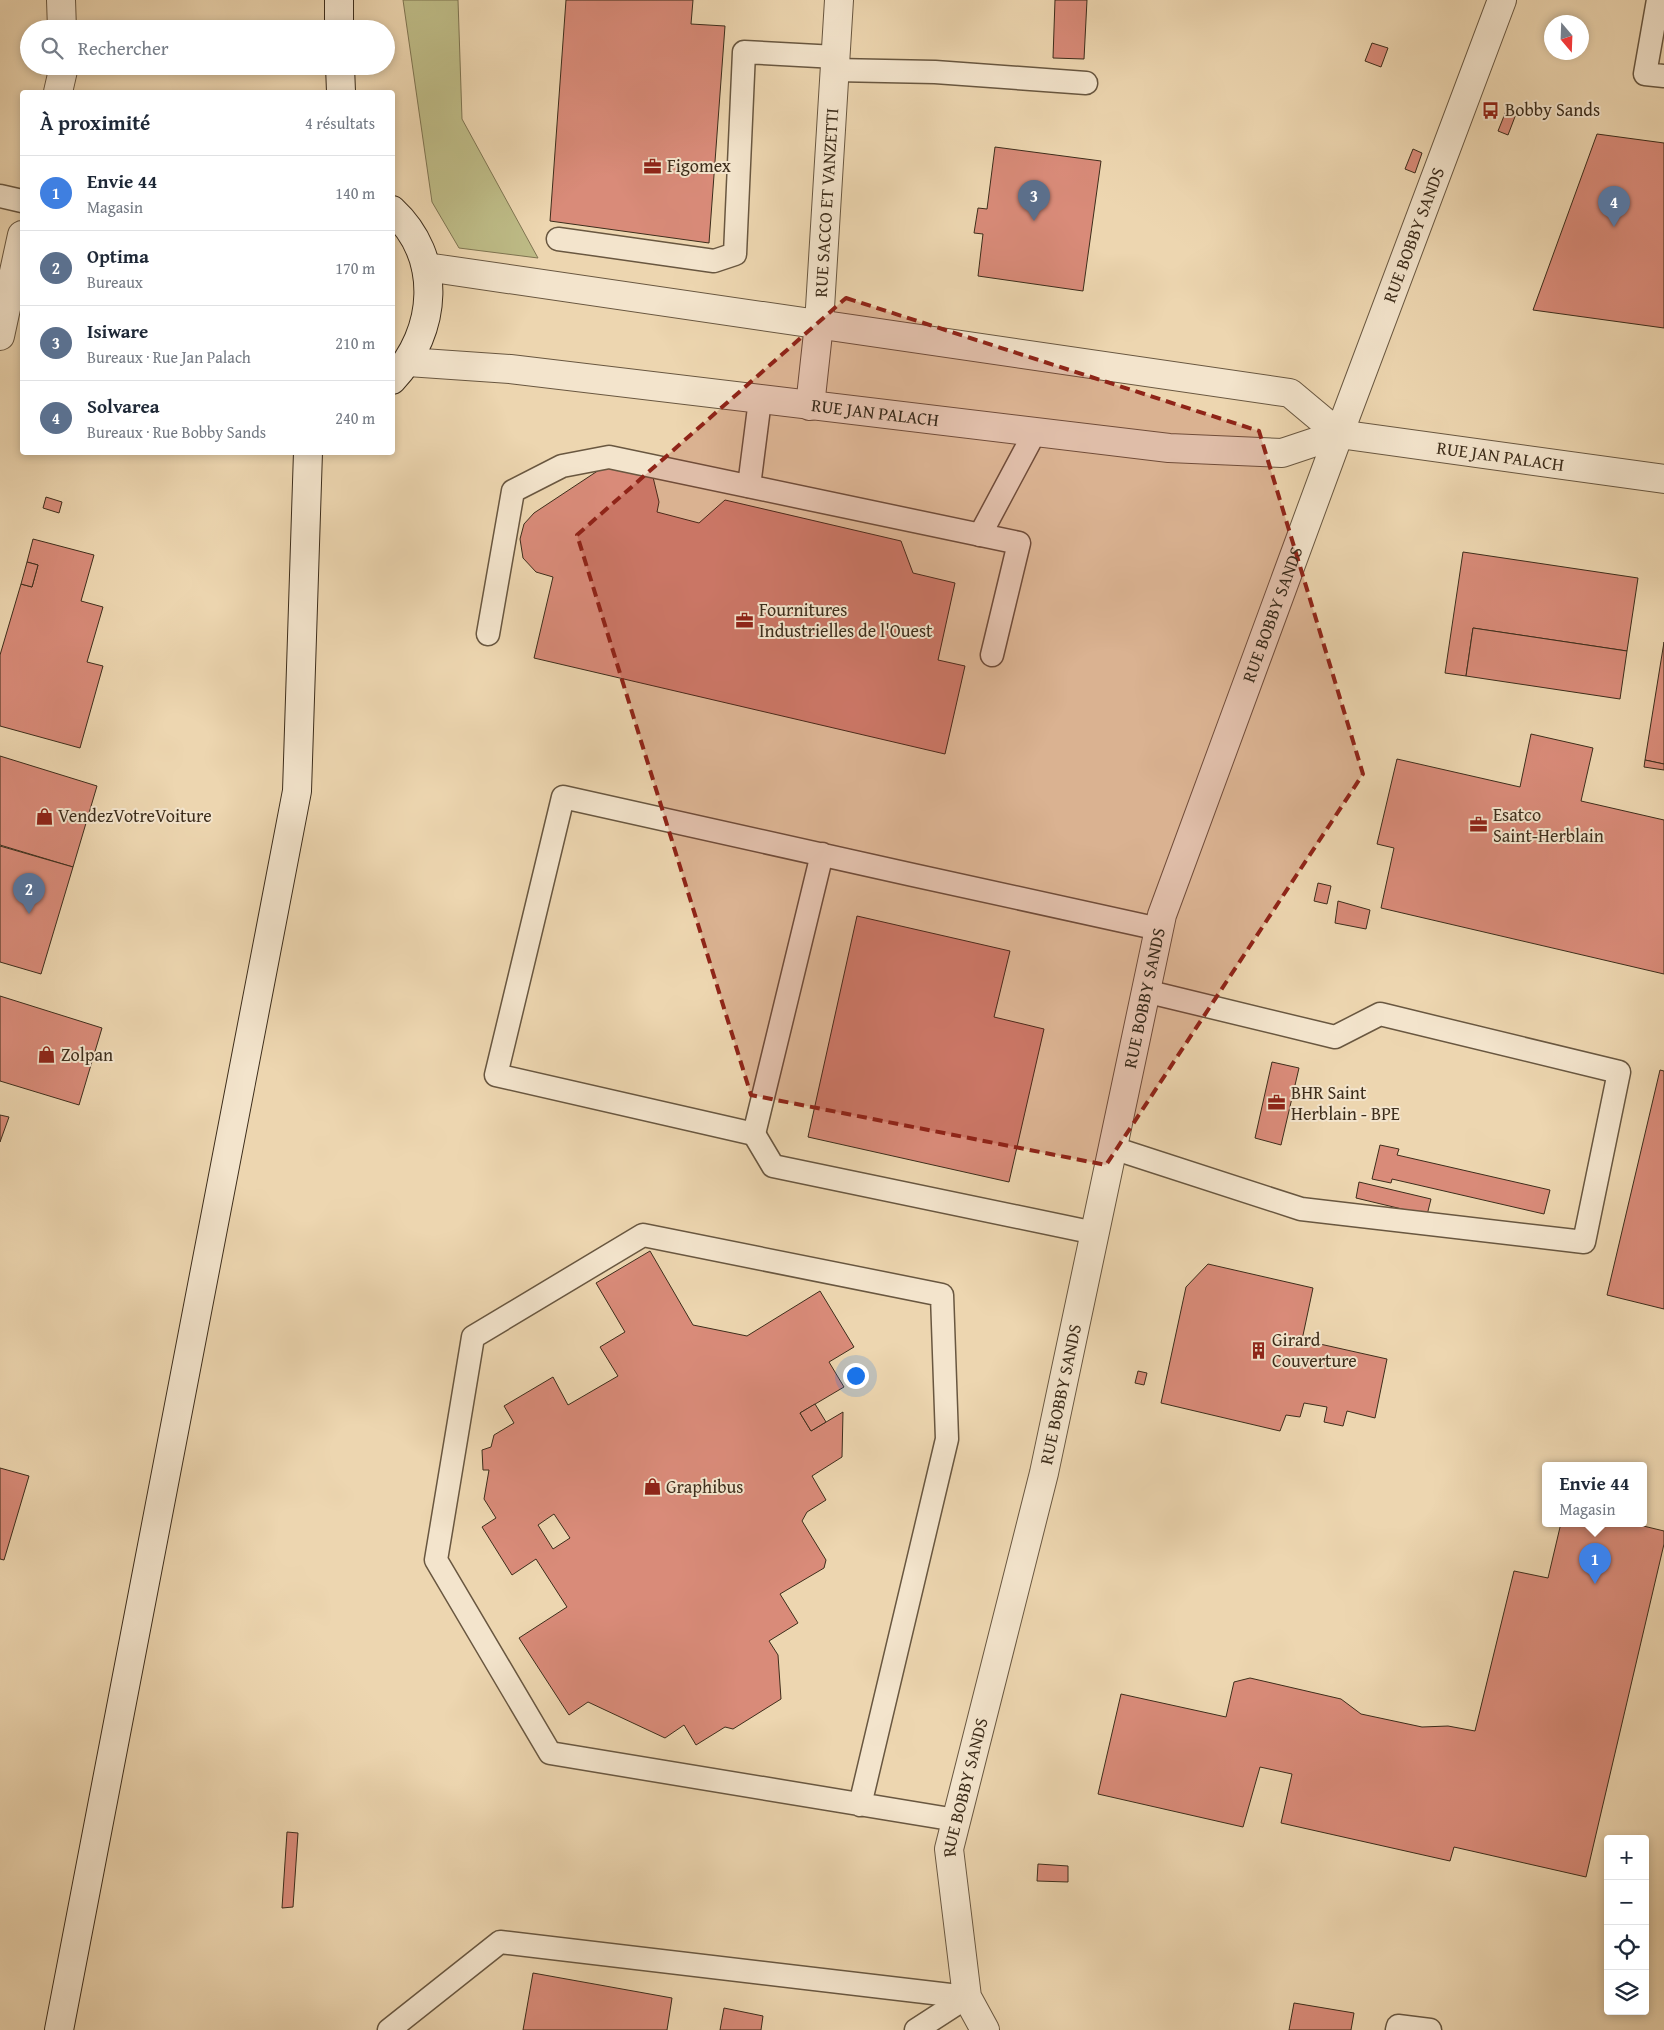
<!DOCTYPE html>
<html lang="fr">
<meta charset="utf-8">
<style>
:root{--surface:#fff;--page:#f6f6f7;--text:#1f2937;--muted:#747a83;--line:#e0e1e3;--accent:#8f2418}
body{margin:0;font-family:"Gentium Book Plus",serif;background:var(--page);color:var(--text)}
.controls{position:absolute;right:15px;bottom:15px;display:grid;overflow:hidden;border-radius:5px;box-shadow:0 2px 8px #0003}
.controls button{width:45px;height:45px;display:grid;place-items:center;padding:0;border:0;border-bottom:1px solid var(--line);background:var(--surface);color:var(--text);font:25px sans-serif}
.compass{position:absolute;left:1544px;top:15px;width:45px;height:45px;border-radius:50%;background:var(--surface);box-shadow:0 2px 8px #0003;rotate:161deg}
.you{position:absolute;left:855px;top:1375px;width:18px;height:18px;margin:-12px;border:4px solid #fff;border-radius:50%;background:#1a73e8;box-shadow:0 0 0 8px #1a73e833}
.badge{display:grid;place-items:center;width:32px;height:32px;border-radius:50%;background:var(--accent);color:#fff;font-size:16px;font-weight:700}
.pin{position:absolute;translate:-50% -41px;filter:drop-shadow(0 1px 2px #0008)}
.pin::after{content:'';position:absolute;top:26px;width:18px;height:15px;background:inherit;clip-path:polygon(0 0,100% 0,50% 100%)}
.popup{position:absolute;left:1542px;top:1462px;width:105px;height:65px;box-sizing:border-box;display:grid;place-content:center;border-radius:5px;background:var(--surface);filter:drop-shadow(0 1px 4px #0005);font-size:16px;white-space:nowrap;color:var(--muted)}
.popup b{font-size:19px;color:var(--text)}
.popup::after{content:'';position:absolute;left:50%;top:100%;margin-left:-10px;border:10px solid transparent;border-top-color:var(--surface)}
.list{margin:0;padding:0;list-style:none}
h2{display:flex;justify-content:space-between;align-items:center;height:65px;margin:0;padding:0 20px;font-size:21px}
h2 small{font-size:16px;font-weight:400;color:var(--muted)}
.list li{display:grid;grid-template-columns:32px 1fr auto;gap:15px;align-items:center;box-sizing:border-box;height:75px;padding:0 20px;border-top:1px solid var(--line)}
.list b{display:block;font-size:19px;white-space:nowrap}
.list p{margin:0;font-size:16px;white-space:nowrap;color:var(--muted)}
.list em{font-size:16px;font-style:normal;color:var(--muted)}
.icon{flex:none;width:28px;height:28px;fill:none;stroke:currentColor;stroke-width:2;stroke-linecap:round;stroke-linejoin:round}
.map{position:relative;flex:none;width:1664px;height:2030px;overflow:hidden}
.search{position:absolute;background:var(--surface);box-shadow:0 2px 8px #0003;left:20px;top:20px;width:375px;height:55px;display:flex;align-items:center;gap:12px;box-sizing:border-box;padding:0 18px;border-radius:28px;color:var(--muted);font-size:19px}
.panel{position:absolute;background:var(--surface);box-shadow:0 2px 8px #0003;left:20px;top:90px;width:375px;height:365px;border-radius:5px}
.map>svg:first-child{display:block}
.green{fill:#bebc87;stroke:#7e7451}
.building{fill:#d98b79;stroke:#3d2d1b;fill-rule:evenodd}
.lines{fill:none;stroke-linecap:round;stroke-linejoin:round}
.service-casing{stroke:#695740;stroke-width:25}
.minor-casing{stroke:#695740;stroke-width:30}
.tertiary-casing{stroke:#695740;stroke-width:30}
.secondary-casing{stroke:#3d2d1b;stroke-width:30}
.service{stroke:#f3e4cc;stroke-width:22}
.minor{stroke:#f3e4cc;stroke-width:28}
.tertiary{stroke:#f3e4cc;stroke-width:28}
.secondary{stroke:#f3e4cc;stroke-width:28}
.marked{fill:#8f2418;fill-opacity:0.2;stroke:#8f2418;stroke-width:4;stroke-dasharray:10 6;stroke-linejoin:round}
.labels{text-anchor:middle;stroke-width:4;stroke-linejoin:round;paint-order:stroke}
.poi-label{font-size:18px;fill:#3d2d1b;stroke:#f3e4cc;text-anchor:start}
.street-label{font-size:18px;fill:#3d2d1b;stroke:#f3e4cc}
</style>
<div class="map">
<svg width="1664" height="2030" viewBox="0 0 1664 2030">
<rect width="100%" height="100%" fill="#edd6b0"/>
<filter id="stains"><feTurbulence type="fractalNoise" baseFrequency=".004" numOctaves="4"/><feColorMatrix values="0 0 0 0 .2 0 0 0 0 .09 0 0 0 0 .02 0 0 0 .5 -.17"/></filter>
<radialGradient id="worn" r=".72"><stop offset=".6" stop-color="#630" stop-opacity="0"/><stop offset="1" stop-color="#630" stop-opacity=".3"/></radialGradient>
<path class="green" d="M403,0h55l4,119 76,139 -79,-10 -27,-46z"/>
<g class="building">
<path d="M566,0h127l-2,24 34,2 -16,217 -159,-22z"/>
<path d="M1055,0h32l-3,59 -31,-1z"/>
<path d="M1372,43l16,5 -7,19 -16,-6z"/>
<path d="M1506,111l10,3 -8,21 -10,-4z"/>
<path d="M1597,134l67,9v185l-131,-18z"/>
<path d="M995,147l106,14 -18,130 -105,-15 5,-42 -9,-1 4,-25 9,1z"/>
<path d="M1413,149l9,4 -7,20 -10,-4z"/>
<path d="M622,466l30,7 7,29 -2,10 42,11 26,-23 176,41 12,32 42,10 -17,77 27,6 -20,88 -411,-96 19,-81 -17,-5 -13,-14 -3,-19 4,-15 10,-11 65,-43z"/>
<path d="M46,497l16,5 -3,11 -16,-5z"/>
<path d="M33,539l61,16 -13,46 22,6 -16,55 16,4 -23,82 -80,-22v-71l21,-71 11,3 6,-22 -11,-3z"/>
<path d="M1463,552l175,26 -11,73 -154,-23 -7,48 -21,-3z"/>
<path d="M27,562l11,3 -6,22 -11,-3z"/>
<path d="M1473,628l154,23 -7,48 -154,-23z"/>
<path d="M1664,642v122l-19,-4z"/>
<path d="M1531,734l62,14 -12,53 83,19v154l-283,-66 13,-60 -17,-4 20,-85 123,28z"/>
<path d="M0,756l97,30 -24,81 -73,-22z"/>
<path d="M1645,760l19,4v6l-20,-3z"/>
<path d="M0,846l73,21 -32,107 -41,-12z"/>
<path d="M1318,883l13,3 -4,18 -13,-3z"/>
<path d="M1338,901l32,9 -4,19 -31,-6z"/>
<path d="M857,916l153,35 -16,66 50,12 -35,153 -201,-45z"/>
<path d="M0,996l102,32 -23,77 -79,-24z"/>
<path d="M1272,1062l27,6 -18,77 -26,-7z"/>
<path d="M1660,1070l4,1v238l-57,-14z"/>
<path d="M0,1115l9,2 -9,25z"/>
<path d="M1380,1145l19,4 -2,6 153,35 -6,24 -152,-35 -1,4 -19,-4z"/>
<path d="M1359,1182l72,17 -4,16 -71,-17z"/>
<path d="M650,1251l43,74 54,11 73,-45 34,56 -25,15 15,25 -44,26 11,18 32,-19 -1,45 -30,19 14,24 -19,12 -5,9 24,39 -2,8 -44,26 18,29 -29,18 9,14 3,44 -48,30 -8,-2 -29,18 -12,-20 -19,13 -77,-36 -19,13 -50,-77 48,-31 -31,-48 -24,16 -30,-48 14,-9 -12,-19 5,-29h-6l-1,-20 9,-3 3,-12 20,-12 -10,-17 49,-29 15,28 50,-29 -18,-29 25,-15 -29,-49zM554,1514l16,24 -17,11 -15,-24z"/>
<path d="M1208,1264l105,24 -11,52 85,19 -12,59 -28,-7 -4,15 -19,-4 3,-15 -23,-4 -4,14 -14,-2 -6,16 -119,-28 25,-116z"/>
<path d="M1138,1371l9,2 -3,12 -9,-2z"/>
<path d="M815,1404l11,18 -15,9 -11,-18z"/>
<path d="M0,1468l29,8 -25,84 -4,-1z"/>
<path d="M1561,1523h70l33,8v13l-78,333 -132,-30 -4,14 -169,-38 11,-49 -32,-7 -17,60 -145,-33 23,-100 105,23 8,-35 16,-4 91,21 20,15 61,13 26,-1 27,5 39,-160 34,7z"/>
<path d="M287,1832l11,1 -5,74 -11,1z"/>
<path d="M1038,1864l30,2v16l-31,-1z"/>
<path d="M533,1973l139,25 -5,32h-144z"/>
<path d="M1294,2003l60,10 -3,17h-62z"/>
<path d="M724,2008l39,8 -2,14h-41z"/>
</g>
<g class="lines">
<defs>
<g id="service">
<path d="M1658,0l-13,74 19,2"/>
<path d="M835,70l100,2 151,11"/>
<path d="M0,196l22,5"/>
<path d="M558,239l156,22 21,-7 9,-202 92,5"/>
<path d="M749,486l11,-86"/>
<path d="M980,535l55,-103"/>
<path d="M488,634l25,-143 49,-25 47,-9 410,86 -27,112"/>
<path d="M822,854l-68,280 -258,-59 67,-278c199,44 397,89 596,132"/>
<path d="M754,1134l19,32 322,67"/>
<path d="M1113,1148l188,61 283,33 35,-170 -239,-58 -45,23 -190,-46"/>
<path d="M860,1805l87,-366 -5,-144 -299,-60 -170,102 -37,223 114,193c135,22 270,45 406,67"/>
<path d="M389,2030l111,-88 467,55"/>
<path d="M916,2030l51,-33"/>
<path d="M1397,2030l1,-4 32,4"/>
</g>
<g id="minor">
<path d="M61,0l1,29"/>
<path d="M58,92l6,-26"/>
<path d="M0,336l22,-101"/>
<path id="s1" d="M810,406l9,-82 20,-324"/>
<path id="s2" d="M985,2030l-18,-33 -18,-148 95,-376 118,-558 177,-481 163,-434"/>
</g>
<g id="tertiary">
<path d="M426,267l864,126 49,41"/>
<path id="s3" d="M408,362l102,7 659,79 113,5 57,-19 325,45"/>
</g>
<g id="secondary">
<path d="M339,0v29"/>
<path d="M340,66l1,26"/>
<path d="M392,210c51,47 46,121 0,170"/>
<path d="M59,2030l238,-1239 11,-339"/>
</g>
</defs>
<use href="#service" class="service-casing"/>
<use href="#minor" class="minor-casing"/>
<use href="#tertiary" class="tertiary-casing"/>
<use href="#secondary" class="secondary-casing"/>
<use href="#service" class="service"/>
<use href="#minor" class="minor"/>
<use href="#tertiary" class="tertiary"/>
<use href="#secondary" class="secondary"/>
</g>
<path class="marked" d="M846,298l413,133 104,343 -257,391 -355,-70 -174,-560z"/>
<defs>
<symbol id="bus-bare" viewBox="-9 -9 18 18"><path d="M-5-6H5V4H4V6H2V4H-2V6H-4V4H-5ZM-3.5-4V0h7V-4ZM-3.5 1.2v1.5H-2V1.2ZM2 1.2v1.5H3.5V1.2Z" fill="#8f2418" stroke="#f3e4cc" stroke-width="2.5" paint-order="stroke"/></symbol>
<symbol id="office-bare" viewBox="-9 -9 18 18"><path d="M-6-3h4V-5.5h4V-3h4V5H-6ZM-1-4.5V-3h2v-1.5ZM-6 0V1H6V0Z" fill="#8f2418" stroke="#f3e4cc" stroke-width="2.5" paint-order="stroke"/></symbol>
<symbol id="shop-bare" viewBox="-9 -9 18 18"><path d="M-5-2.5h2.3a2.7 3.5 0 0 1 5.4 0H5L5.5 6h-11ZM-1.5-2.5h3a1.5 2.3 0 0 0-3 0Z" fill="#8f2418" stroke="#f3e4cc" stroke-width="2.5" paint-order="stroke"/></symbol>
<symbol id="building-bare" viewBox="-9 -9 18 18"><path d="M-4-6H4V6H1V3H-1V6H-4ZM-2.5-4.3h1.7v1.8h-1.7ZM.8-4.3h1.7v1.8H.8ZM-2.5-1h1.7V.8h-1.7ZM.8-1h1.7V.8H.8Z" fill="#8f2418" stroke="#f3e4cc" stroke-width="2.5" paint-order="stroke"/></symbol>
</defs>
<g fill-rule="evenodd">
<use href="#bus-bare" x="1478" y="98" width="25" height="25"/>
<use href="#office-bare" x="640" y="154" width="25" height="25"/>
<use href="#office-bare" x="732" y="608" width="25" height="25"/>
<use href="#shop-bare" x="32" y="804" width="25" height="25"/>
<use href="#office-bare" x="1466" y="812" width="25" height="25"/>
<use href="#shop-bare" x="34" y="1042" width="25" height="25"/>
<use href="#office-bare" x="1264" y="1090" width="25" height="25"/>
<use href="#building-bare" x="1246" y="1338" width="25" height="25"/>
<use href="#shop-bare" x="640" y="1474" width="25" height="25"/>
</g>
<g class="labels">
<g class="poi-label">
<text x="1505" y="116">Bobby Sands</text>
<text x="667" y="172">Figomex</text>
<text x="759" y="616">Fournitures<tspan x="759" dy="21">Industrielles de l'Ouest</tspan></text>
<text x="1493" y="821">Esatco<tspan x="1493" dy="21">Saint-Herblain</tspan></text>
<text x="58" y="822">VendezVotreVoiture</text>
<text x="61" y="1061">Zolpan</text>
<text x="1291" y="1099">BHR Saint<tspan x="1291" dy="21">Herblain - BPE</tspan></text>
<text x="1272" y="1346">Girard<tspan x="1272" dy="21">Couverture</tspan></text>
<text x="666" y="1493">Graphibus</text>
</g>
<g class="street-label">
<text dy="6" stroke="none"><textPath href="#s1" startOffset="204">RUE SACCO ET VANZETTI</textPath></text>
<text dy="6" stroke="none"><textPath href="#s2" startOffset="1870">RUE BOBBY SANDS</textPath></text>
<text dy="6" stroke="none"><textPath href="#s3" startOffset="470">RUE JAN PALACH</textPath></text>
<text dy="6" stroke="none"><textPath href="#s3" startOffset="1102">RUE JAN PALACH</textPath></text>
<text dy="6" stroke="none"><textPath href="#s2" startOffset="1465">RUE BOBBY SANDS</textPath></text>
<text dy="6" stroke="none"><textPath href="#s2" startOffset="1060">RUE BOBBY SANDS</textPath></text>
<text dy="6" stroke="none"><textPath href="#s2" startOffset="655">RUE BOBBY SANDS</textPath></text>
<text dy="6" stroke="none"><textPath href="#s2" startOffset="250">RUE BOBBY SANDS</textPath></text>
</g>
</g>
<rect width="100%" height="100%" filter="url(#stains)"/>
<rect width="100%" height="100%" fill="url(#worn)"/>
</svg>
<div class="controls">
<button>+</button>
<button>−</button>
<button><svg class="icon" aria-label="locate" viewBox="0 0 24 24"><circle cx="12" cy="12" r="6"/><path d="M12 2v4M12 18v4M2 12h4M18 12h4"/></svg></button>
<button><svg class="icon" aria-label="layers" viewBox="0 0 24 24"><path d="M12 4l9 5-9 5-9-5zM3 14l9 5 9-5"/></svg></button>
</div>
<svg class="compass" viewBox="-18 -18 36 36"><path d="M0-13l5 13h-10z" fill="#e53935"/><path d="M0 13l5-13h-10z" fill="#747a83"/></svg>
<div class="you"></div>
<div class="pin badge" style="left:1595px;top:1584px;background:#3f7fe0">1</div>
<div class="popup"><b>Envie 44</b>Magasin</div>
<div class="pin badge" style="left:29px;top:914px;background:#5c6f8a">2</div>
<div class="pin badge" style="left:1034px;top:221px;background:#5c6f8a">3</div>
<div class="pin badge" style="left:1614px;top:227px;background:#5c6f8a">4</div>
<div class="search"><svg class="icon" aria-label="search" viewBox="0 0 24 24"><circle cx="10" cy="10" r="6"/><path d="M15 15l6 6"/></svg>Rechercher</div>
<section class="panel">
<h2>À proximité<small>4 résultats</small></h2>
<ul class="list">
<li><span class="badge" style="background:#3f7fe0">1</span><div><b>Envie 44</b><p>Magasin</p></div><em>140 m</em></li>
<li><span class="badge" style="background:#5c6f8a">2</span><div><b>Optima</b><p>Bureaux</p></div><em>170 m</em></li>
<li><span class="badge" style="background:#5c6f8a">3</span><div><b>Isiware</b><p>Bureaux · Rue Jan Palach</p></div><em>210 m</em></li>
<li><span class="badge" style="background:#5c6f8a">4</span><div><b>Solvarea</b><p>Bureaux · Rue Bobby Sands</p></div><em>240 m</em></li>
</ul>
</section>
</div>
